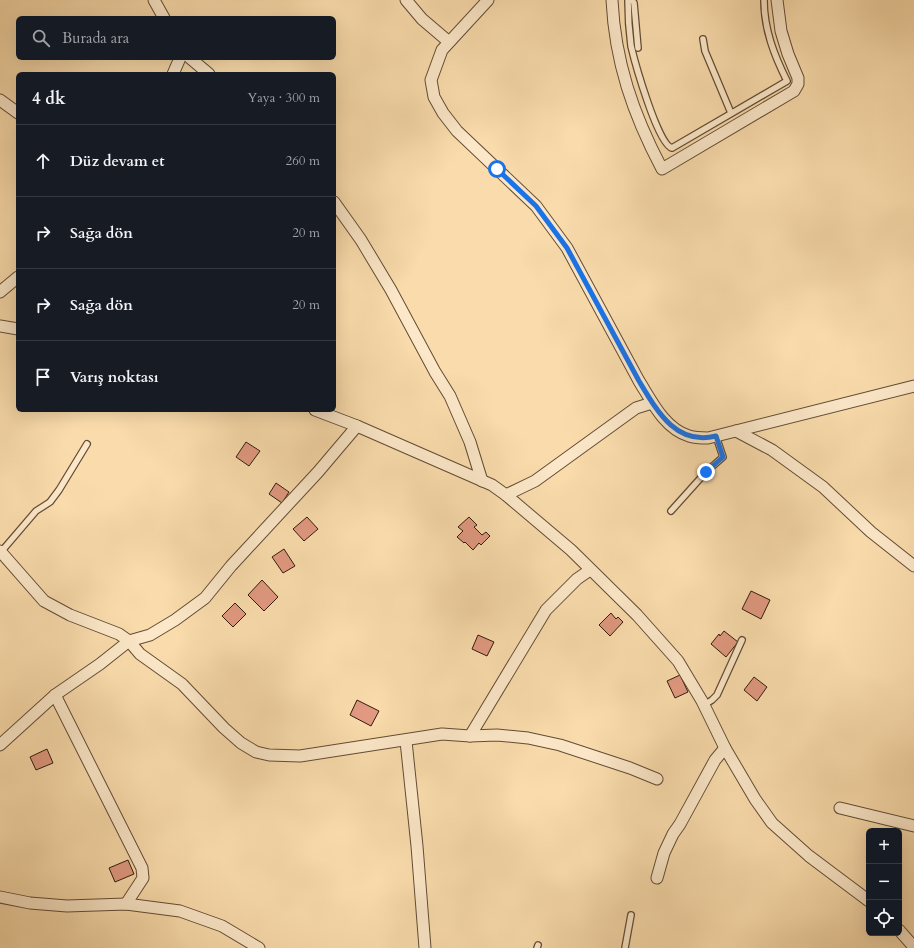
<!DOCTYPE html>
<html lang="tr">
<meta charset="utf-8">
<style>
:root{--surface:#171b24;--page:#20242c;--text:#f1f3f6;--muted:#9ea1a6;--line:#363941}
body{margin:0;font-family:Cardo,serif;background:var(--page);color:var(--text)}
.controls{position:absolute;right:12px;bottom:12px;display:grid;overflow:hidden;border-radius:6px;box-shadow:0 4px 16px #0002}
.controls button{width:36px;height:36px;display:grid;place-items:center;padding:0;border:0;border-bottom:1px solid var(--line);background:var(--surface);color:var(--text);font:20px sans-serif}
.stop{position:absolute;width:12px;height:12px;margin:-9px;border:3px solid #1a73e8;border-radius:50%;background:#fff}
.stop.end{background:#1a73e8;border-color:#fff;box-shadow:0 1px 4px #0008}
.list{margin:0;padding:0;list-style:none}
h2{display:flex;justify-content:space-between;align-items:center;height:52px;margin:0;padding:0 16px;font-size:17px}
h2 small{font-size:13px;font-weight:400;color:var(--muted)}
.list li{display:grid;grid-template-columns:26px 1fr auto;gap:12px;align-items:center;box-sizing:border-box;height:72px;padding:0 16px;border-top:1px solid var(--line)}
.list b{display:block;font-size:15px;white-space:nowrap}
.list em{font-size:13px;font-style:normal;color:var(--muted)}
.icon{flex:none;width:22px;height:22px;fill:none;stroke:currentColor;stroke-width:2;stroke-linecap:round;stroke-linejoin:round}
.map{position:relative;flex:none;width:914px;height:948px;overflow:hidden}
.search{position:absolute;background:var(--surface);box-shadow:0 4px 16px #0002;left:16px;top:16px;width:320px;height:44px;display:flex;align-items:center;gap:10px;box-sizing:border-box;padding:0 14px;border-radius:6px;color:var(--muted);font-size:15px}
.panel{position:absolute;background:var(--surface);box-shadow:0 4px 16px #0002;left:16px;top:72px;width:320px;height:340px;border-radius:6px}
.map>svg:first-child{display:block}
.building{fill:#e19981;stroke:#301c0d}
.lines{fill:none;stroke-linecap:round;stroke-linejoin:round}
.service-casing{stroke:#624c35;stroke-width:8}
.minor-casing{stroke:#624c35;stroke-width:13}
.service{stroke:#fce8c9;stroke-width:5.5}
.minor{stroke:#fce8c9;stroke-width:11}
.route{stroke:#1a73e8;stroke-width:5}
</style>
<div class="map">
<svg width="914" height="948" viewBox="0 0 914 948">
<rect width="100%" height="100%" fill="#fadcac"/>
<filter id="stains"><feTurbulence type="fractalNoise" baseFrequency=".005" numOctaves="4"/><feColorMatrix values="0 0 0 0 .2 0 0 0 0 .09 0 0 0 0 .02 0 0 0 .5 -.17"/></filter>
<radialGradient id="worn" r=".72"><stop offset=".6" stop-color="#630" stop-opacity="0"/><stop offset="1" stop-color="#630" stop-opacity=".3"/></radialGradient>
<g class="building">
<path d="M246,442l14,9 -11,15 -13,-9z"/>
<path d="M276,483l13,9 -7,11 -13,-9z"/>
<path d="M307,517l11,12 -14,12 -11,-12z"/>
<path d="M469,517l8,8 -3,2 8,8 4,-3 4,4 -9,9 -2,-2 -6,7 -8,-8 -1,1 -7,-6 6,-6 -5,-4z"/>
<path d="M284,549l11,17 -12,7 -11,-16z"/>
<path d="M262,580l16,17 -14,14 -16,-16z"/>
<path d="M751,591l19,9 -9,19 -19,-10z"/>
<path d="M235,603l11,11 -13,13 -11,-11z"/>
<path d="M611,613l5,6 2,-2 5,5 -13,14 -11,-11z"/>
<path d="M724,631l14,11 -12,15 -15,-13 8,-10 1,2z"/>
<path d="M478,635l16,7 -7,14 -15,-7z"/>
<path d="M680,675l8,17 -13,6 -8,-17z"/>
<path d="M754,677l13,10 -10,14 -13,-11z"/>
<path d="M357,700l22,11 -8,15 -21,-11z"/>
<path d="M47,749l6,14 -17,7 -6,-13z"/>
<path d="M128,860l6,14 -19,8 -6,-14z"/>
</g>
<g class="lines">
<defs>
<g id="service">
<path d="M628,0c0,15 1,31 3,46 4,17 27,99 41,102l115,-67c-13,-26 -23,-52 -23,-81"/>
<path d="M632,0l2,3 4,45"/>
<path d="M703,39l2,12 26,62"/>
<path d="M671,511l35,-39 17,-15 -7,-21"/>
<path d="M1,552l35,-41 14,-9 9,-12 28,-46"/>
<path d="M704,705l8,-5 5,-5 25,-55"/>
<path d="M537,948l1,-3"/>
<path d="M625,948l6,-33"/>
</g>
<g id="minor">
<path d="M154,0l10,18"/>
<path d="M406,0l16,19 27,23"/>
<path d="M488,0l-46,50 -11,30 3,17 9,16 14,18 79,75 31,42 72,133c13,21 26,48 50,55 6,2 13,2 19,2l206,-52"/>
<path d="M612,0c3,62 21,114 50,169l132,-78 4,-7v-6l-10,-24 -7,-23 -4,-31"/>
<path d="M190,58l19,16"/>
<path d="M173,74l7,-16"/>
<path d="M0,100l18,13"/>
<path d="M334,202l27,38 30,50 44,82 15,24 20,46 12,39"/>
<path d="M0,292l18,-15"/>
<path d="M0,326l18,3"/>
<path d="M315,410l42,16 135,59 14,10 65,55 66,65 41,46 24,40 23,47 30,51 17,24 37,33 60,45"/>
<path d="M736,431l36,19 51,37 48,45 43,34"/>
<path d="M506,495l29,-14 101,-73 16,-5"/>
<path d="M0,551l44,50 26,14 49,19 10,7 11,13 42,30 42,44 17,15 15,9 13,3 31,1 142,-22 28,2 27,-1 31,3 32,7 70,23 27,11"/>
<path d="M55,695l87,173 1,10 -17,26"/>
<path d="M470,736l76,-126 31,-31 13,-9"/>
<path d="M406,741l11,105 8,102"/>
<path d="M0,745l55,-50 45,-31 29,-23 21,-6 25,-15 30,-22 26,-32 87,-94 39,-46"/>
<path d="M840,808l74,18"/>
<path d="M657,878l7,-25 9,-19 7,-10 35,-64 10,-12"/>
<path d="M0,897l30,6 37,3 59,-2 54,7 42,15 37,22"/>
<path d="M899,930l15,17"/>
</g>
</defs>
<use href="#service" class="service-casing"/>
<use href="#minor" class="minor-casing"/>
<use href="#service" class="service"/>
<use href="#minor" class="minor"/>
</g>
<g class="lines">
<path class="route" d="M497,169l39,37 31,42 72,133c18,30 37,65 77,55l7,21 -17,15"/>
</g>
<rect width="100%" height="100%" filter="url(#stains)"/>
<rect width="100%" height="100%" fill="url(#worn)"/>
</svg>
<div class="controls">
<button>+</button>
<button>−</button>
<button><svg class="icon" aria-label="locate" viewBox="0 0 24 24"><circle cx="12" cy="12" r="6"/><path d="M12 2v4M12 18v4M2 12h4M18 12h4"/></svg></button>
</div>
<div class="stop" style="left:497px;top:169px"></div>
<div class="stop end" style="left:706px;top:472px"></div>
<div class="search"><svg class="icon" aria-label="search" viewBox="0 0 24 24"><circle cx="10" cy="10" r="6"/><path d="M15 15l6 6"/></svg>Burada ara</div>
<section class="panel">
<h2>4 dk<small>Yaya · 300 m</small></h2>
<ul class="list">
<li><svg class="icon" aria-label="ahead" viewBox="0 0 24 24"><path d="M12 20V5M6 11l6-6 6 6"/></svg><div><b>Düz devam et</b></div><em>260 m</em></li>
<li><svg class="icon" aria-label="right" viewBox="0 0 24 24"><path d="M7 20v-9h11M14 6l5 5-5 5"/></svg><div><b>Sağa dön</b></div><em>20 m</em></li>
<li><svg class="icon" aria-label="right" viewBox="0 0 24 24"><path d="M7 20v-9h11M14 6l5 5-5 5"/></svg><div><b>Sağa dön</b></div><em>20 m</em></li>
<li><svg class="icon" aria-label="arrive" viewBox="0 0 24 24"><path d="M6 21V4h12l-3 4 3 4H6"/></svg><div><b>Varış noktası</b></div></li>
</ul>
</section>
</div>
